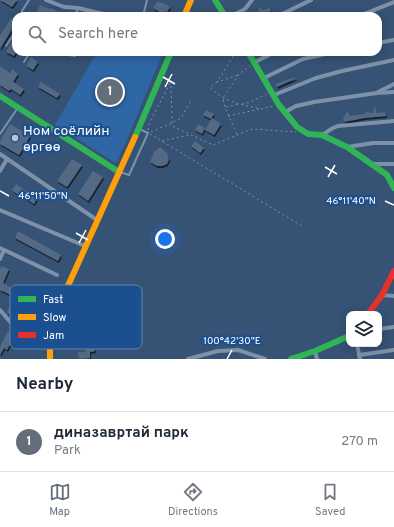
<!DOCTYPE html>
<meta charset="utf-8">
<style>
:root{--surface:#fff;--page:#f2f2f3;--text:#1f2937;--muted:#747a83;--line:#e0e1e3;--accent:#646e7b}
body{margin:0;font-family:Overpass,sans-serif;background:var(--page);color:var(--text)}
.controls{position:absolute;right:12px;bottom:12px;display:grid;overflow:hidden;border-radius:8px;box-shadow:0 2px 10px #0003}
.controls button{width:36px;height:36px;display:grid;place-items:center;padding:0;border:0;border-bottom:1px solid var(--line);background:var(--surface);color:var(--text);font:20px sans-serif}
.you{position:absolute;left:165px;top:239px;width:14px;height:14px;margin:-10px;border:3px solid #fff;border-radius:50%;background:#1a73e8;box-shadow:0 0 0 6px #1a73e833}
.badge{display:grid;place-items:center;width:26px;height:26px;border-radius:50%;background:var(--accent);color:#fff;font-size:13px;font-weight:700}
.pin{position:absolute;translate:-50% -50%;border:2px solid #fff;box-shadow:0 1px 4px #0006}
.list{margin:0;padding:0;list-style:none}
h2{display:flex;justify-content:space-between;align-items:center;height:52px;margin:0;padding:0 16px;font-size:17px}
h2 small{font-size:13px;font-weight:400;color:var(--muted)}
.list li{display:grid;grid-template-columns:26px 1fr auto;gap:12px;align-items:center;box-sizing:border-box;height:60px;padding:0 16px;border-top:1px solid var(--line)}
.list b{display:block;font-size:15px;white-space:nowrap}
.list p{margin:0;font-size:13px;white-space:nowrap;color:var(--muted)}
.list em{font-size:13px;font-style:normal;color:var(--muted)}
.icon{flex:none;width:22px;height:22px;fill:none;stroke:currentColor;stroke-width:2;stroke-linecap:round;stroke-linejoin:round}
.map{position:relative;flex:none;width:394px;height:359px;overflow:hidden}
.search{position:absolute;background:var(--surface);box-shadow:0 2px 10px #0003;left:12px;right:12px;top:12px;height:44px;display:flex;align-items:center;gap:10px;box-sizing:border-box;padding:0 14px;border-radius:12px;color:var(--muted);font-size:15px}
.sheet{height:112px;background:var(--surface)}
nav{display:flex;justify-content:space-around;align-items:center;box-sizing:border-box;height:56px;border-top:1px solid var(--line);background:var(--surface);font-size:11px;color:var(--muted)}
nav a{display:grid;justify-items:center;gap:2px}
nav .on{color:var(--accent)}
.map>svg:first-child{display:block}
.green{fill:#2f66a5}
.building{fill:#526984;filter:url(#shadow)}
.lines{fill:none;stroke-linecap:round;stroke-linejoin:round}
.path{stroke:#7d92a8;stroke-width:1;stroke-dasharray:2 3;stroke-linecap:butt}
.lane{stroke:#7d92a8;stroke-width:2}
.street{stroke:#7d92a8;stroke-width:4}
.fast{stroke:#30b455;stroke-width:6}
.slow{stroke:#ff9f0a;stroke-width:6}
.jam{stroke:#e5322d;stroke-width:6}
.ticks{fill:none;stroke:#fff;stroke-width:1.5}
.poi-dot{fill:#b9c2ce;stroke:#1b4f8f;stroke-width:1.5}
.labels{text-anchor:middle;stroke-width:4;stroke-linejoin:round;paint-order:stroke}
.poi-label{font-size:14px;fill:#fff;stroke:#1b4f8f;text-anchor:start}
.key{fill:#1b4f8f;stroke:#5f84b1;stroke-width:1}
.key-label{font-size:11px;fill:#fff}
.ticks-label{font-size:10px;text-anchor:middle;fill:#fff;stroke:#1b4f8f;stroke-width:4;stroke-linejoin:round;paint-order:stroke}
</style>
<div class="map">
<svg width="394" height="359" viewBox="0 0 394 359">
<defs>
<filter id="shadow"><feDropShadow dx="1" dy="2" stdDeviation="0" flood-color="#0009"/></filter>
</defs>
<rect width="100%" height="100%" fill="#365274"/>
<path class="green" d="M100,52h63l-34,83 -13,28 -61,-38 38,-66z"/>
<g class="building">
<path d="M0,0h17l-5,7z"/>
<path d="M158,1l3,2v-1l9,5 -3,5 -2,-1 -2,3 -10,-6z"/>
<path d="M40,5l10,4 1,-1 9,5 -2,3h-11v-1l-10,-4z"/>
<path d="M258,7l5,3 7,-2 1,3 -14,5 3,-3z"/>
<path d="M11,18l5,2v3l-16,26v-13z"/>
<path d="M12,41l4,2v9l-2,4 -8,-4z"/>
<path d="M31,57l7,5 -5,8 -7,-4z"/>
<path d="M0,66l10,7 2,-4 6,5 -5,8 11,7 -4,6 -9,-6 -2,2 -9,-6z"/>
<path d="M297,78l-20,9 -1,-3 13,-5z"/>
<path d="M41,82l19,12 -3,4 -19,-11z"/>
<path d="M375,106l2,7 8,-1 1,4 -22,2 -20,4 -1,-6 1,1 3,-6 3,5 15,-2v-2l8,1z"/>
<path d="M206,110l8,4 -3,5 -8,-4z"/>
<path d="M212,118l9,6 -7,11 -9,-5z"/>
<path d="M10,124l20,12 -11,19 -19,-11v-3z"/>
<path d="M198,124l7,4 -3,6 -7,-4z"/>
<path d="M195,141l9,7 -4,5 -9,-7z"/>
<path d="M160,147l7,6 2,6 -2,5 -5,2h-5l-7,-4 4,-10z"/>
<path d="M72,159l10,6 -15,22 -10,-6z"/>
<path d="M93,171l10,6 -15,24 -10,-7z"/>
<path d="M16,184l11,8 1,-1 10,6 -4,7 -14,-9v-2l-2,2 -6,-5z"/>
<path d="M18,231l43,24 -3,6 -43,-23z"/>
<path d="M2,266l7,3 -6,14 13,7 -3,6 -13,-6v-21z"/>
<path d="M9,308l15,8 -4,7 -4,-3 -1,2 -2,-2 1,-1 -7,-7z"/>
<path d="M8,331l7,4 -8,15 -3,-2 -4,7v-8z"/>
<path d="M93,333l2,18 -5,1v6l-11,1 -1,-7h7l-2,-18z"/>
</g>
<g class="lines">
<g class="path">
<path d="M236,52l-19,30 21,-7"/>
<path d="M171,81l1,42 2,4 39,18 39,-16 44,3"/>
<path d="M217,82l-7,6 13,10 16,6 22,5 13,-3"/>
<path d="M242,104l9,-2 15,-8"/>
<path d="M226,107l13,-3"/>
<path d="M228,116l32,-7"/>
<path d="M148,130l1,-6 21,-41"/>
<path d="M151,132l21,-9 9,-5 11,-19"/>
<path d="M150,134l152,92"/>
<path d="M237,134l-12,-26 -2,-10 16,-24 11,-8"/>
<path d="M162,141l28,-6"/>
</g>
<g class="lane">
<path d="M22,16v-5l7,-11"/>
<path d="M74,16l4,-7"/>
<path d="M143,16l4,-16"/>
<path d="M6,46l10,-15"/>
<path d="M24,62l6,-10"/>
<path d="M0,134l17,-25"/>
<path d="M120,172l9,3 19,-42 -9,-4"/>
</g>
<g class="street">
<path d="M46,0l18,7 14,1 34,8"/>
<path d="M231,16l14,-7 7,-9"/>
<path d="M278,16l33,-16"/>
<path d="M359,16l35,-14"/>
<path d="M378,43l16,-3"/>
<path d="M55,52l20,3 2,-3"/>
<path d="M255,62l20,-10"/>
<path d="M264,78l39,-19 31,-7"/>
<path d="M378,92l16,-8"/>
<path d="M274,95l42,-17 26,-7 52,-11"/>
<path d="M285,112l11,-6 18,-4 63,-9 17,-1"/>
<path d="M322,135l11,-7 5,-2 56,-5"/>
<path d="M347,147l26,-4h21"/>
<path d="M0,154l97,66"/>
<path d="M373,164h21"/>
<path d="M0,171l7,-12"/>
<path d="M0,210l85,36"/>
<path d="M0,248l57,27"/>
<path d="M0,259l4,-9"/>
<path d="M382,295l12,1"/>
<path d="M0,310l18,21"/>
<path d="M379,329l15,-2"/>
<path d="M357,344l3,15"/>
<path d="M315,351l2,8"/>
<path d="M359,355l35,-5"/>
<path d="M188,359l30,-8 20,-1 27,9"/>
</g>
<g class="fast">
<path d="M215,0l10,16"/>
<path d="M248,52l31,53 18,22 11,7 14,1 25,12 40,28 7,13"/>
<path d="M0,96l119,76"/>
<path d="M135,137l36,-85"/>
<path d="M291,359l24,-8 34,-15"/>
</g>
<g class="slow">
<path d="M184,16l7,-16"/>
<path d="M50,359v-26l3,-14 82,-182"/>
</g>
<path class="jam" d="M368,314l14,-19 12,-24"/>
</g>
<path class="ticks" d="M163,77l12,7M165,87l7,-13M325,167l12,7M328,177l7,-12M0,191l9,5M385,201l9,4M76,233l12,7M79,243l7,-13M227,359l5,-9"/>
<circle class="poi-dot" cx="15" cy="138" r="4"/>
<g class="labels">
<g class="poi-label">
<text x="23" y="135">Ном соёлийн<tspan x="23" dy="16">өргөө</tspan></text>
</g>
</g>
<rect x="10" y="285" width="132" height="64" rx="6" class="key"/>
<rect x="18" y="296" width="18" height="6" fill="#30b455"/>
<rect x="18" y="314" width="18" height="6" fill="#ff9f0a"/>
<rect x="18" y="332" width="18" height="6" fill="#e5322d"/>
<g class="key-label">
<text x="43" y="303">Fast</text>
<text x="43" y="321">Slow</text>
<text x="43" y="339">Jam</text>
</g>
<g class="ticks-label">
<text x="43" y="199">46°11'50"N</text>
<text x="351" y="204">46°11'40"N</text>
<text x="232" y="344">100°42'30"E</text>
</g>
</svg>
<div class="controls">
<button><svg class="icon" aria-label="layers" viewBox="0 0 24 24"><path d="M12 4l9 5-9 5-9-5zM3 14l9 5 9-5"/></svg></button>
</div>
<div class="you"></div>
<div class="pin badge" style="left:110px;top:92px">1</div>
<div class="search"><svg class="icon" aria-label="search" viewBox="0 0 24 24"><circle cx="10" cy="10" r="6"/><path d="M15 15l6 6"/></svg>Search here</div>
</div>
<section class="sheet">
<h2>Nearby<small></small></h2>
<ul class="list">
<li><span class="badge">1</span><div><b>диназавртай парк</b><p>Park</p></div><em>270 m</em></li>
</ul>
</section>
<nav>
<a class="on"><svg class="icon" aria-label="map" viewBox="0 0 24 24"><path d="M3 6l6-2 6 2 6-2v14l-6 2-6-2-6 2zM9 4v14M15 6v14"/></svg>Map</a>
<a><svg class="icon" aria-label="directions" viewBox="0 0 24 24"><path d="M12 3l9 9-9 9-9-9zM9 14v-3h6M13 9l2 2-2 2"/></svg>Directions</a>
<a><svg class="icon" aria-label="saved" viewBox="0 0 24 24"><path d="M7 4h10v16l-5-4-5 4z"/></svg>Saved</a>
</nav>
